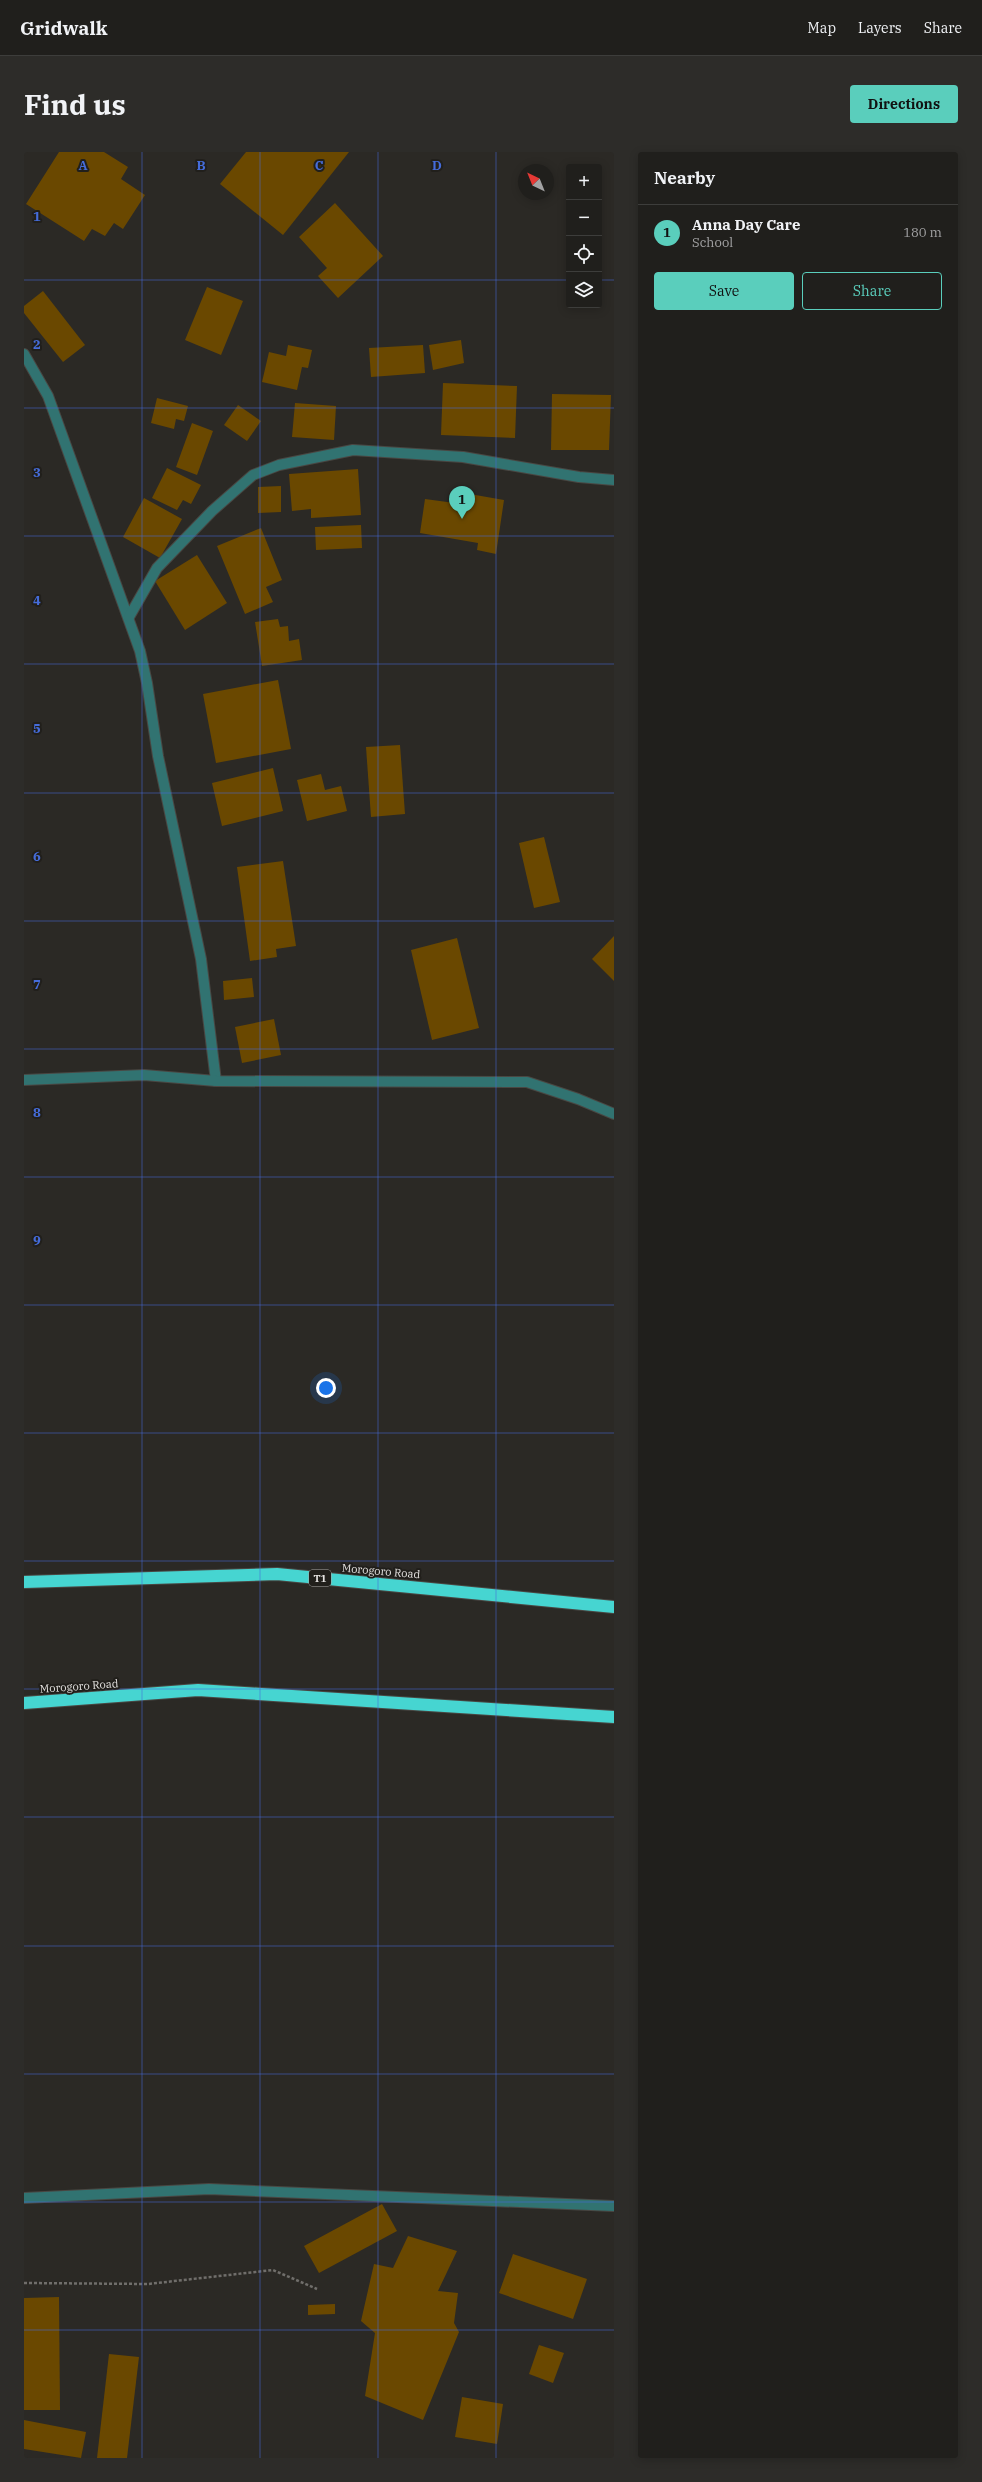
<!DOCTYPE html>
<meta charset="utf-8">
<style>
:root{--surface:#201f1c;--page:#2d2c29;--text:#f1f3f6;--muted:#a2a2a3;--line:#3d3d3b;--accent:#5acebc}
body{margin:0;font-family:"IBM Plex Serif",serif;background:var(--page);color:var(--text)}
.controls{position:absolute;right:12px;top:12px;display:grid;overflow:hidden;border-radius:4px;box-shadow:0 2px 10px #0003}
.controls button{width:36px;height:36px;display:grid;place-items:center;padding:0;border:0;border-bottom:1px solid var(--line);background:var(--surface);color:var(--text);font:20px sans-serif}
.compass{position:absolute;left:494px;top:12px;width:36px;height:36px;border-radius:50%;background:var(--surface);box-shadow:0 2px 10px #0003;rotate:317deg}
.you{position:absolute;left:302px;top:1236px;width:14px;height:14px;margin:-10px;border:3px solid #fff;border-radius:50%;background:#1a73e8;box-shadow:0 0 0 6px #1a73e833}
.badge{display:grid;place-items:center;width:26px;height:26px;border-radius:50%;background:var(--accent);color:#111;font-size:13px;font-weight:700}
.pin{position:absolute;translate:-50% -33px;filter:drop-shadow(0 1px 2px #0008)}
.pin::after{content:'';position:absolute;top:21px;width:14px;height:12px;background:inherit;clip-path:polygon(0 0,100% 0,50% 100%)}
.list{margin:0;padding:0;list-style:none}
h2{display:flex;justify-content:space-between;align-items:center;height:52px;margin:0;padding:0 16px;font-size:17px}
h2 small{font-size:13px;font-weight:400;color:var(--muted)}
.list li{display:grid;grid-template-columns:26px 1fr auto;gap:12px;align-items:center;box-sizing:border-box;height:56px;padding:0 16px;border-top:1px solid var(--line)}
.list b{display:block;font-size:15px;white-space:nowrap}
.list p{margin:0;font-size:13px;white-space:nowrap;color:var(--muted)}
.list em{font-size:13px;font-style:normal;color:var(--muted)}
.actions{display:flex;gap:8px;padding:12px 16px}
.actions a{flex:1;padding:9px 0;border:1px solid var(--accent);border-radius:4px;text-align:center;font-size:14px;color:var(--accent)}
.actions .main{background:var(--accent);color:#111}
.icon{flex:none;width:22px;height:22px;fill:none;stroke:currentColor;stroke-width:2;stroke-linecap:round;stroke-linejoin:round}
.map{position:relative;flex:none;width:590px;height:2306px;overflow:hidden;border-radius:4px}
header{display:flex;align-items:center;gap:24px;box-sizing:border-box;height:56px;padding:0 20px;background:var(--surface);border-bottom:1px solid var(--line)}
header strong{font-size:19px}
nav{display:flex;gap:22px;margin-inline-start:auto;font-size:14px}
.intro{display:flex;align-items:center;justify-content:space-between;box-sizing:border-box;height:96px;padding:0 24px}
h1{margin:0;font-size:28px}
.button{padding:10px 18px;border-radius:4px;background:var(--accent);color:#111;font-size:14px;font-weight:700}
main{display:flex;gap:24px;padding:0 24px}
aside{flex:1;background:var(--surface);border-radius:4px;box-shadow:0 2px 10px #0003}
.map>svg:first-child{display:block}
.building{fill:#6a4800}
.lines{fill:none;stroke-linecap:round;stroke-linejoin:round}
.street-casing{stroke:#494743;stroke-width:12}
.highway-casing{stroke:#494743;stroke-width:14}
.path{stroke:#706e6b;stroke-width:2.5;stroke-dasharray:3 2;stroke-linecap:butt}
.street{stroke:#317371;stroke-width:10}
.highway{stroke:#46d5d1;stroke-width:12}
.grid{fill:none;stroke:#456cda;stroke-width:1;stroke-opacity:0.55}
.labels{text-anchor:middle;stroke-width:4;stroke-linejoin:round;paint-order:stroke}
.shield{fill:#211f1b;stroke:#aaa8a6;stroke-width:1}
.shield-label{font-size:10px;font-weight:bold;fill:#e5e3e1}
.street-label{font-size:11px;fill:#e5e3e1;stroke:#211f1b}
.grid-label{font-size:13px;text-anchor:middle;font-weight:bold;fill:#456cda;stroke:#211f1b;stroke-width:4;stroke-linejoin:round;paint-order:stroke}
</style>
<header>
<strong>Gridwalk</strong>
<nav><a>Map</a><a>Layers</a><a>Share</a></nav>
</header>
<div class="intro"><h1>Find us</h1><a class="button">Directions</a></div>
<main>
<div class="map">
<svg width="590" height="2306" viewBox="0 0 590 2306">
<rect width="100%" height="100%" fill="#2b2925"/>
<g class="building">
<path d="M35,0h45l24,15 -7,12 24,16 -22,34 -9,-6 -9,13 -13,-7 -8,12 -58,-37z"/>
<path d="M222,0h103l-66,83 -63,-51z"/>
<path d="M311,51l48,53 -45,42 -20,-22 9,-8 -28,-31z"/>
<path d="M183,135l36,14 -22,54 -36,-15z"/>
<path d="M19,139l42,54 -22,17 -39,-49v-7z"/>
<path d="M437,188l3,23 -31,7 -4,-25z"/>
<path d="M264,193l24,5 -4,18 -6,-1 -5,23 -35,-8 7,-30 17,4z"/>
<path d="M399,193l2,28 -54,4 -2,-29z"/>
<path d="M419,231l74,3 -2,52 -74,-3z"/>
<path d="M528,242l59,1 -2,55h-58z"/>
<path d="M133,246l31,8 -4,15 -8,-2 -2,10 -23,-6z"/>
<path d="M271,251l41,3 -2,34 -42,-3z"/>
<path d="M214,253l23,16 -14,20 -23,-16z"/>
<path d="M168,271l21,8 -16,44 -21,-8z"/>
<path d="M143,316l34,17 -10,19 -8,-4 -6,10 -25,-12z"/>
<path d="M334,317l3,46 -50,3v-9l-19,2 -3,-37z"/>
<path d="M257,334v26l-23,1v-26z"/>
<path d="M440,341l40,7 -8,54 -19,-4 1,-7 -58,-10 5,-34 37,5z"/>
<path d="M120,346l38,21 -22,39 -37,-21z"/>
<path d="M337,373l1,23 -46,2 -1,-23z"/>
<path d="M237,376l21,52 -16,7 7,15 -28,12 -28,-68z"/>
<path d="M173,403l30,48 -42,27 -30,-49z"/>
<path d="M254,467l2,8 8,-1 1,15 10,-2 3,21 -40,6 -7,-44z"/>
<path d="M254,528l13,69 -75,14 -13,-69z"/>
<path d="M376,593l5,69 -34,3 -5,-70z"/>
<path d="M249,616l10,43 -61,15 -10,-43z"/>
<path d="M297,622l4,16 16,-4 6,25 -40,10 -10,-41z"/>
<path d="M520,685l16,65 -26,6 -15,-65z"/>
<path d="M259,709l13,85 -20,3 1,8 -27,4 -13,-94z"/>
<path d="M590,784v45l-22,-22z"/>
<path d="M433,786l22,90 -47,12 -21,-90z"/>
<path d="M228,826l2,19 -30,3 -1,-19z"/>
<path d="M250,867l7,36 -39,8 -7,-36z"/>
<path d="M358,2052l15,27 -78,42 -15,-27z"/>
<path d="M384,2084l49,15 -19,40 20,2 -4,30 5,9 -36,88 -58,-24 10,-63 -14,-12 13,-57 19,4z"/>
<path d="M489,2102l74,25 -14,40 -74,-26z"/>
<path d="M35,2145l1,113h-36v-112z"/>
<path d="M311,2152v10l-27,1v-10z"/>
<path d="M515,2193l25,8 -11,30 -24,-9z"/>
<path d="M85,2202l30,3 -12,101h-30z"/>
<path d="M438,2245l41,7 -6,40 -42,-7z"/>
<path d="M0,2268l62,12 -5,26 -57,-9z"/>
</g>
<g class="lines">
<defs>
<g id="street">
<path d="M0,202l24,42 92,255 7,32 11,73 43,203 15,122"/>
<path d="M105,465l28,-49 55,-57 41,-36 26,-10 74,-15 110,7 116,20 35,3"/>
<path d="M0,928l120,-5 72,6 311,1 51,17 36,15"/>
<path d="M0,2046l185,-9 405,17"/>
</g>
<g id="highway">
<path d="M0,1430l253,-8 337,33"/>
<path d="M0,1551l174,-13 416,27"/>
</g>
</defs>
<use href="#street" class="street-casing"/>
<use href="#highway" class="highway-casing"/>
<path class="path" d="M0,2131l124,1 125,-14 44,19"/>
<use href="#street" class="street"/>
<use href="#highway" class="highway"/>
</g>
<path class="grid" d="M118,0v2306M236,0v2306M354,0v2306M472,0v2306M0,128h545M575,128h15M0,256h590M0,384h590M0,512h590M0,641h590M0,769h590M0,897h590M0,1025h590M0,1153h590M0,1281h590M0,1409h590M0,1537h590M0,1665h590M0,1794h590M0,1922h590M0,2050h590M0,2178h590"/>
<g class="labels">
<rect class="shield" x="285" y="1418" width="22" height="16" rx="3"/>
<g class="shield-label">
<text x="296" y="1430">T1</text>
</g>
<g class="street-label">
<text transform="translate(357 1419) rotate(5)" y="4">Morogoro Road</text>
<text transform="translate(55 1534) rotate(-4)" y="4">Morogoro Road</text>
</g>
</g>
<g class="grid-label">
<text x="59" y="18">A</text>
<text x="177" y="18">B</text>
<text x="295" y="18">C</text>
<text x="413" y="18">D</text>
<text x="13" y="69">1</text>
<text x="13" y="197">2</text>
<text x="13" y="325">3</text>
<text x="13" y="453">4</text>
<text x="13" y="581">5</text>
<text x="13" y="709">6</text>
<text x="13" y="837">7</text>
<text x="13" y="965">8</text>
<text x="13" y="1093">9</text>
</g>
</svg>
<div class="controls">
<button>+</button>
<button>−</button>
<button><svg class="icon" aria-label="locate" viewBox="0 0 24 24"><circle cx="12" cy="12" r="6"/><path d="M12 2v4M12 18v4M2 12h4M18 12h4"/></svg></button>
<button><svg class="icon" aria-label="layers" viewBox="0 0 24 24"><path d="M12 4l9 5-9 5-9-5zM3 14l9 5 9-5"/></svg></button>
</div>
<svg class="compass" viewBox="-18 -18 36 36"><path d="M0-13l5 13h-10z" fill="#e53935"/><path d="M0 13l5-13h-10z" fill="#a2a2a3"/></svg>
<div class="you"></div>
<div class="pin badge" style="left:438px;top:367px">1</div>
</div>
<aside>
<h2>Nearby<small></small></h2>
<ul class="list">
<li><span class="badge">1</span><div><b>Anna Day Care</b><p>School</p></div><em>180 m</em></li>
</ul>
<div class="actions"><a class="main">Save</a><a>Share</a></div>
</aside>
</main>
